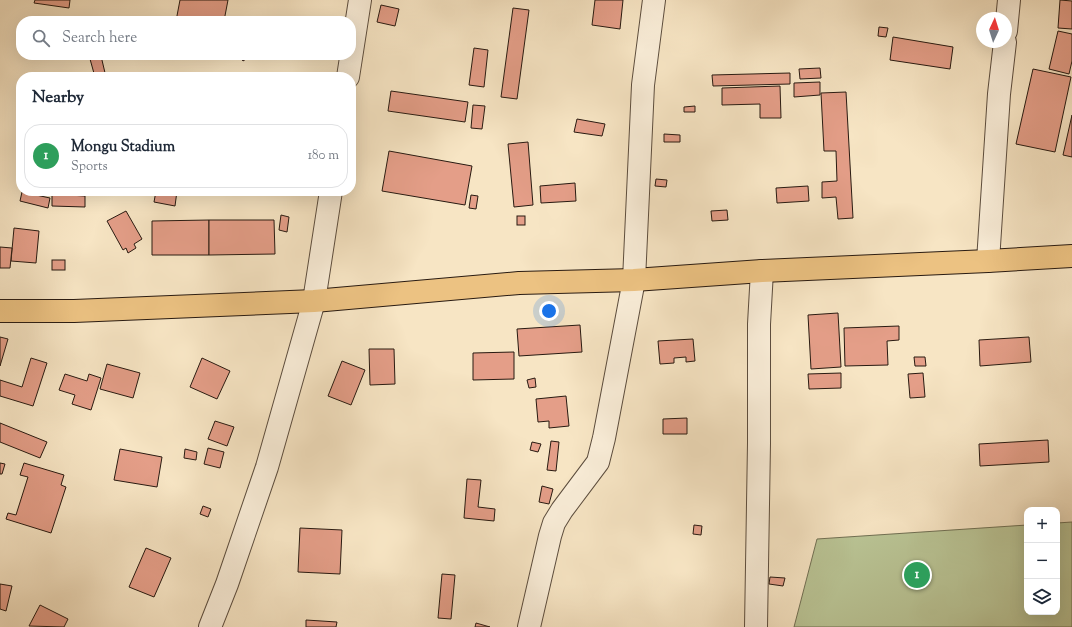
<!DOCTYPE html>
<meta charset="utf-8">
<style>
:root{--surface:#fff;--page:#f2f2f3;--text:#1f2937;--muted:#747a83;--line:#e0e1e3;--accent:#8f2418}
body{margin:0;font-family:"Sorts Mill Goudy",serif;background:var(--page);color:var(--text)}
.controls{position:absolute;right:12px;bottom:12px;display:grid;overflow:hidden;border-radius:8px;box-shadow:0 4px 16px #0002}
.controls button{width:36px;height:36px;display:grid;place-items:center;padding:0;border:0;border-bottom:1px solid var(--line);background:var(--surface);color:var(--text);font:20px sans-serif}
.compass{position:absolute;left:976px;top:12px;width:36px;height:36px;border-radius:50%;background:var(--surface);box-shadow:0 4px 16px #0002;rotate:4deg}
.you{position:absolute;left:549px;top:311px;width:14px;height:14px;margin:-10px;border:3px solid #fff;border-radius:50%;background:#1a73e8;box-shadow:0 0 0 6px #1a73e833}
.badge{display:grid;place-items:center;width:26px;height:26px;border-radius:50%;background:var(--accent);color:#fff;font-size:13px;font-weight:700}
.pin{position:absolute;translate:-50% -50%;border:2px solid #fff;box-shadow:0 1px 4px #0006}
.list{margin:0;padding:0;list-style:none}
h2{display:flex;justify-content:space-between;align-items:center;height:52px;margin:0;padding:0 16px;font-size:17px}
h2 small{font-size:13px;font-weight:400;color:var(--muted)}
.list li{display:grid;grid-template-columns:26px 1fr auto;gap:12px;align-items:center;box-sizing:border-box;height:64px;margin:0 8px 8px;padding:0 8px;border:1px solid var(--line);border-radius:16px}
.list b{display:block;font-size:15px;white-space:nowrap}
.list p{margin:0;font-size:13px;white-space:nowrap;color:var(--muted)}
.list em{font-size:13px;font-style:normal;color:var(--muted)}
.icon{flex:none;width:22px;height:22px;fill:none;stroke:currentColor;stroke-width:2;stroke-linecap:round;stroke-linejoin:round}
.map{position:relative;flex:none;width:1072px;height:627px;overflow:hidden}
.search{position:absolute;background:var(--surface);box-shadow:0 4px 16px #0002;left:16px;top:16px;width:340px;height:44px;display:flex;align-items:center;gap:10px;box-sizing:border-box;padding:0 14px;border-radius:16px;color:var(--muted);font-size:15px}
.panel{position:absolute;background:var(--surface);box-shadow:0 4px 16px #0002;left:16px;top:72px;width:340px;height:124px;border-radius:16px}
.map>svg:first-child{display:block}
.green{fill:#bac596;stroke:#717054}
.building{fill:#e49e88;stroke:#281a11}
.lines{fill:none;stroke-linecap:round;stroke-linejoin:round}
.minor-casing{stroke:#5c4d3e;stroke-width:24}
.major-casing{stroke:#281a11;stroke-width:24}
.minor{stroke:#faeed9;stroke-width:22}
.major{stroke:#ecc282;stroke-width:22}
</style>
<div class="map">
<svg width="1072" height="627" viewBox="0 0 1072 627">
<rect width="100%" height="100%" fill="#f7e5c4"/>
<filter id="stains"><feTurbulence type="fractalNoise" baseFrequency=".005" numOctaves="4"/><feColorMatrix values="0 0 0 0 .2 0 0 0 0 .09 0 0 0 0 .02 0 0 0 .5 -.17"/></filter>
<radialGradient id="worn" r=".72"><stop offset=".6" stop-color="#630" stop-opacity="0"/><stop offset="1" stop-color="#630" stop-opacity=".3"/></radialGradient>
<path class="green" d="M1072,522v105h-278l23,-88 210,-14v87h30v-89z"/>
<g class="building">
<path d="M35,0h35l-1,8 -35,-5z"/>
<path d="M180,0h48l-4,21h-48z"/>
<path d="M595,0h28l-3,29 -28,-4z"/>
<path d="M1060,0l12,1v28l-14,-1z"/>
<path d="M381,5l18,4 -4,17 -18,-4z"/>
<path d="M513,8l16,2 -12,89 -16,-2z"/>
<path d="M879,27l9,1 -2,9 -8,-1z"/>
<path d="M1058,31l14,3v27l-3,13 -20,-5z"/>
<path d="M893,37l60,10 -3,22 -60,-9z"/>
<path d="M474,48l14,2 -4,37 -15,-2z"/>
<path d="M239,55h13l-9,6z"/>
<path d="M101,56l5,21h-11l-5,-18z"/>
<path d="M820,68l1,10 -21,1 -1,-10z"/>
<path d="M1033,69l38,8 -16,75 -39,-8z"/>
<path d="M790,73v11l-77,2 -1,-11z"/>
<rect x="286" y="75" width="15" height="2"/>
<path d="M820,82v13l-26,2v-14z"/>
<path d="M780,86l1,32h-21v-14l-38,1v-17z"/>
<path d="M391,91l77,11 -3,20 -77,-11z"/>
<path d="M846,92l7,126 -15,1 -2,-22 -14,1v-16l15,-1 -1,-30h-12l-3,-58z"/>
<path d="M473,105l12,1 -3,23 -11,-1z"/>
<path d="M695,106v6h-11v-5z"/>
<path d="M1072,115v42l-9,-2z"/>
<path d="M577,119l28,5 -3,12 -28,-4z"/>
<path d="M664,134l16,1v7h-16z"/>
<path d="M528,142l5,63 -19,2 -6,-63z"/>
<path d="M389,151l83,15 -7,39 -83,-14z"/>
<path d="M656,179l11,1 -1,7 -11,-1z"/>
<path d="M575,183l1,18 -35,2 -1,-17z"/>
<path d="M808,186l1,15 -32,2 -1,-15z"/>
<path d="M156,191h21l-2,15 -21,-4z"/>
<path d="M22,192l28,6 -2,10 -28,-7z"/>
<path d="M52,194l33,2v11l-33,-1z"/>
<path d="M471,195l7,1 -2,13 -7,-1z"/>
<path d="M727,210l1,10 -16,1 -1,-10z"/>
<path d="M126,211l16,28 -8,5 2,4 -8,5 -2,-5 -3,2 -16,-29z"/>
<path d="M281,215l8,2 -2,15 -8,-2z"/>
<rect x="517" y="216" width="8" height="9"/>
<path d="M209,220v35h-57v-34z"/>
<path d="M209,220h65l1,34 -66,1z"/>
<path d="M14,228l25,3 -3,32 -25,-2z"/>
<path d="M0,247l12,1 -2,20h-10z"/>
<rect x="52" y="260" width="13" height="10"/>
<path d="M838,313l3,54 -30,2 -3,-54z"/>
<path d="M580,325l2,27 -63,4 -2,-27z"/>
<path d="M899,326v14l-12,1 1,24 -43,1 -1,-38z"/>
<path d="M0,337l8,2 -8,27z"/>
<path d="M1029,337l2,25 -51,4 -1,-26z"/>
<path d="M693,339l2,22 -9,1v-5l-12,1v5l-14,1 -2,-23z"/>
<path d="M369,349h25l1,35 -25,1z"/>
<path d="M514,352v27l-41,1v-27z"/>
<path d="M914,357h11l1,9h-11z"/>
<path d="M31,358l16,5 -14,43 -33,-10v-16l22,7z"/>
<path d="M202,358l28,13 -13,28 -27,-12z"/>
<path d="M342,361l23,9 -14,35 -23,-9z"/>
<path d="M107,364l33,9 -7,25 -33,-9z"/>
<path d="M841,373v15l-32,1 -1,-15z"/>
<path d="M923,373l2,24 -15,1 -2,-24z"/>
<path d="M65,374l22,7 2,-7 12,4 -10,32 -19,-6 3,-9 -16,-5z"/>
<path d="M535,378l1,9 -7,1 -2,-8z"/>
<path d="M566,396l3,30 -20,2v-7l-11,1 -2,-23z"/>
<path d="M687,418v16h-24v-15z"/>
<path d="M215,421l19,6 -7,19 -19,-7z"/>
<path d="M0,423l47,19 -7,16 -40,-16z"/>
<path d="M1048,440l1,22 -69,4 -1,-22z"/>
<path d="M551,441l8,1 -3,29 -9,-1z"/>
<path d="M532,442l9,2 -3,8 -8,-2z"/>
<path d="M208,448l16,4 -4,16 -16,-4z"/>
<path d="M120,449l42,8 -5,30 -43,-7z"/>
<path d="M185,449l12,3 -1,8 -12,-2z"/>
<path d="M0,463l5,1 -3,10h-2z"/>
<path d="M24,463l40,12 -3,10 5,2 -15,46 -45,-14 2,-6 8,2 12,-38 -8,-2z"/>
<path d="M467,479l14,1 -3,27 17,2 -1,12 -30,-3z"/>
<path d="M542,486l11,3 -4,15 -10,-2z"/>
<path d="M203,506l8,3 -3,8 -8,-3z"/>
<path d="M694,525l8,1 -1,9 -8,-1z"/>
<path d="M300,528l42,2 -2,44 -42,-2z"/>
<path d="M146,548l25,10 -17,39 -25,-10z"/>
<path d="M442,574l13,1 -4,44 -13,-1z"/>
<path d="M770,577l15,1 -2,8 -14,-2z"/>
<path d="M0,584l12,2 -6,25 -6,-2z"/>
<path d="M40,605l28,14 -4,8 -35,-1z"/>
<path d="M306,620l31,2 -1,5h-30z"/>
<path d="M476,623l14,4h-15z"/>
</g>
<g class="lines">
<defs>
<g id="minor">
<path d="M1006,31l3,-31"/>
<path d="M348,77l12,-77"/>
<path d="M988,261l11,-167 6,-52"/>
<path d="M210,627l17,-43 40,-117 47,-166 17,-110"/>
<path d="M529,627l21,-91 4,-13 8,-13 36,-48 6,-24 30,-158 9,-195 11,-85"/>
<path d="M756,627l3,-184v-119l3,-53"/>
</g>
<path id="major" d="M0,311h74l240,-10 205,-18 115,-3 128,-9 226,-10 84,-5"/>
</defs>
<use href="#minor" class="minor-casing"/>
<use href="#major" class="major-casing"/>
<use href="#minor" class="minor"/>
<use href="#major" class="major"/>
</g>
<rect width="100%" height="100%" filter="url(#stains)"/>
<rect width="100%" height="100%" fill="url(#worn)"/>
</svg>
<div class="controls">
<button>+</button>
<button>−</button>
<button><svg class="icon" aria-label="layers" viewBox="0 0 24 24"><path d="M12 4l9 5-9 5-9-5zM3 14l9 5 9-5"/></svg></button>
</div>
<svg class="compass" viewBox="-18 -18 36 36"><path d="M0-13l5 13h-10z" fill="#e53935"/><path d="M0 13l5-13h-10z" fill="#747a83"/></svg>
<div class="you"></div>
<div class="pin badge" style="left:917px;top:575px;background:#2e9e5b">1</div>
<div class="search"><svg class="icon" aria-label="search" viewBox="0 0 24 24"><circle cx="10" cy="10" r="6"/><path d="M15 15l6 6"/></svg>Search here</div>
<section class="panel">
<h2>Nearby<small></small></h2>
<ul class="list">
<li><span class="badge" style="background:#2e9e5b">1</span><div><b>Mongu Stadium</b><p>Sports</p></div><em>180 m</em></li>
</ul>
</section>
</div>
